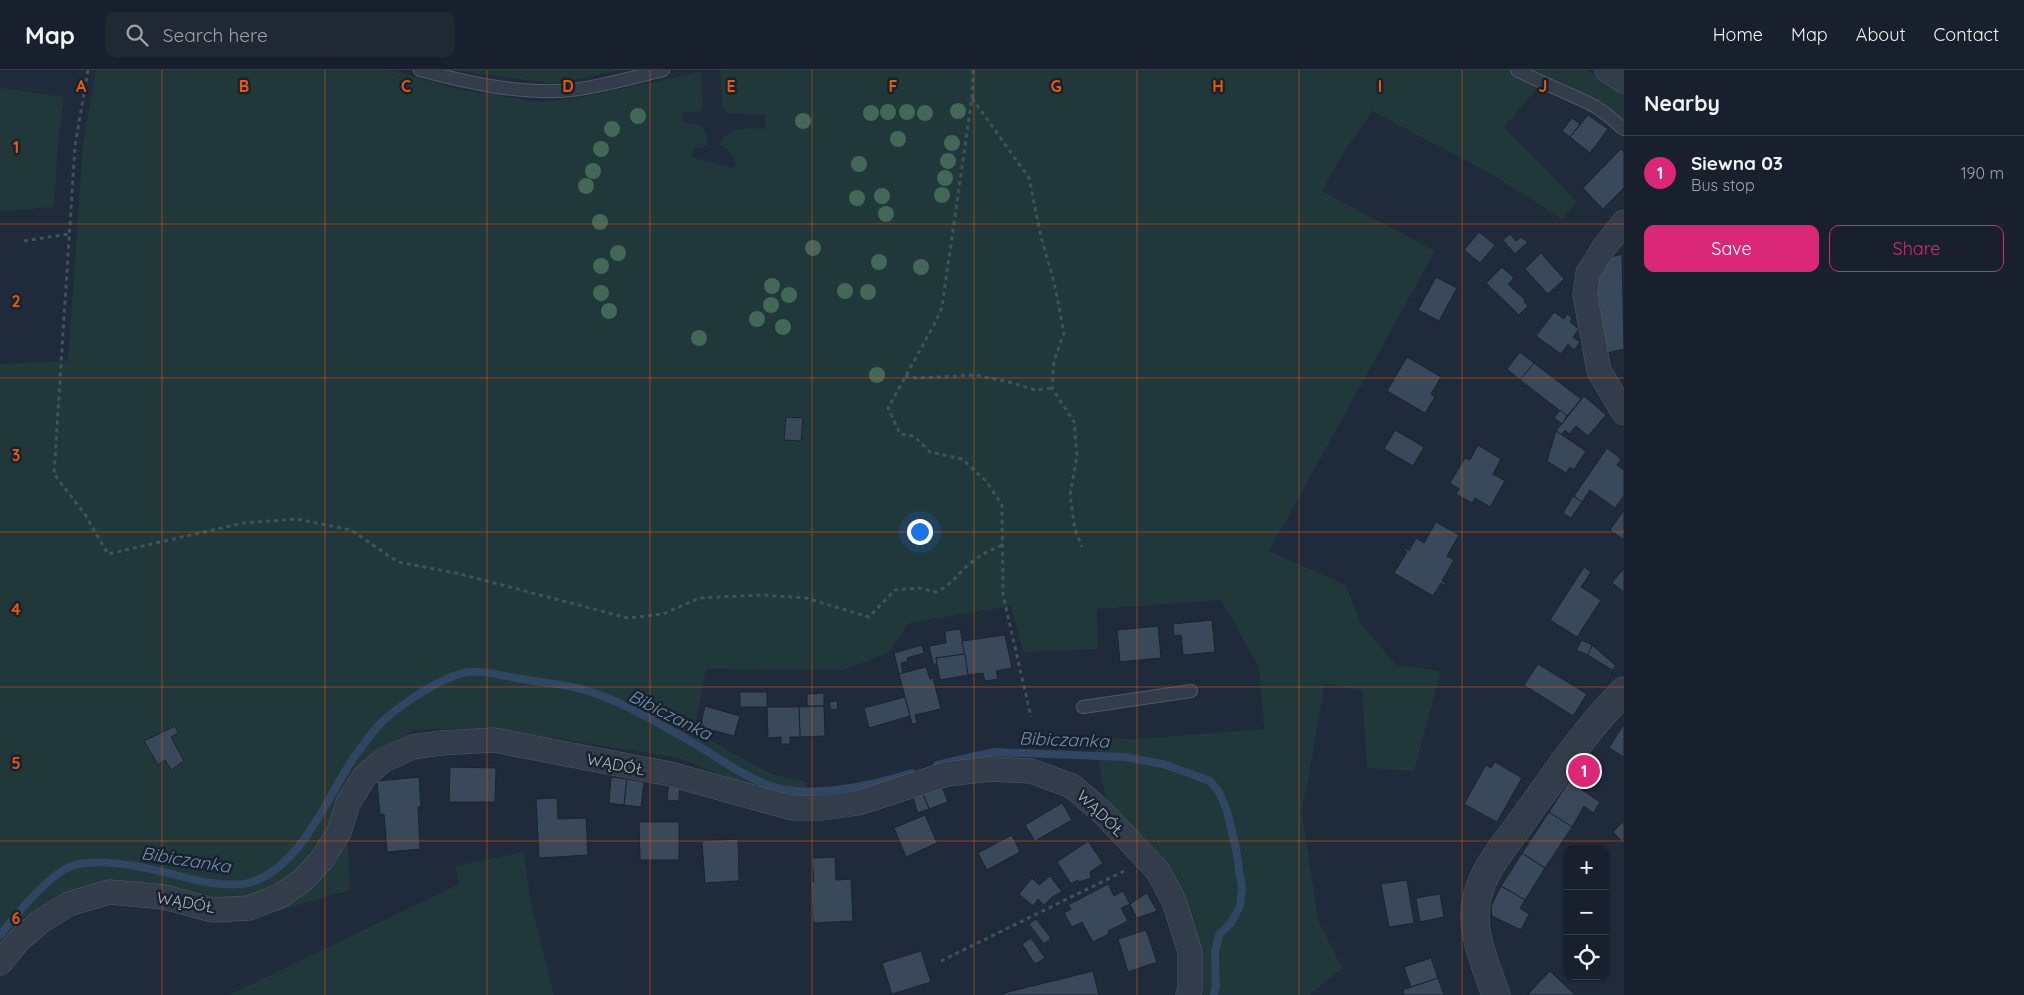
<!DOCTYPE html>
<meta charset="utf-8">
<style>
:root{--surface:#17202c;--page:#202834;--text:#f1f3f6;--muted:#9ea3a9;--line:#363e48;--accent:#db2777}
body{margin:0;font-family:Quicksand,sans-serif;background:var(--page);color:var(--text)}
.controls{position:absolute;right:15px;bottom:15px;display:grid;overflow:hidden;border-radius:10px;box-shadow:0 1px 4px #0004}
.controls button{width:45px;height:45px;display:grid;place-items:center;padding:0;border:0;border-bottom:1px solid var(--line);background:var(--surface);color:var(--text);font:25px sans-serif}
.you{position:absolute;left:919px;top:461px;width:18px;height:18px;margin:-12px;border:4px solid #fff;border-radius:50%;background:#1a73e8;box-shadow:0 0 0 8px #1a73e833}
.badge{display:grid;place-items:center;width:32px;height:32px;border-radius:50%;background:var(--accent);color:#fff;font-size:16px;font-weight:700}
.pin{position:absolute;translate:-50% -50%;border:2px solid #fff;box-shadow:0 1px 5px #0006}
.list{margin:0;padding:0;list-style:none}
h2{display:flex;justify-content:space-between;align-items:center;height:65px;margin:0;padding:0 20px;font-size:21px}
h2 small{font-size:16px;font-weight:400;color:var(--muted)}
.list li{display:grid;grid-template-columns:32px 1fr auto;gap:15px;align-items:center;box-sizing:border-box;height:75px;padding:0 20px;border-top:1px solid var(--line)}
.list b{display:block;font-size:19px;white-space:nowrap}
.list p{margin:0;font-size:16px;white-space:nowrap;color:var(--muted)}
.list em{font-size:16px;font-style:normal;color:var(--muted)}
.actions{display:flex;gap:10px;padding:15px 20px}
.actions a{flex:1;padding:11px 0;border:1px solid var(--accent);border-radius:10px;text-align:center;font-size:18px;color:var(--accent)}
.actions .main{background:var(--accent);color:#fff}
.icon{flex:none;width:28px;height:28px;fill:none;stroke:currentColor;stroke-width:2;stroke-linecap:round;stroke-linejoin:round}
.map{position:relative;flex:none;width:1624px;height:925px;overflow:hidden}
header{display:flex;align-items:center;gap:30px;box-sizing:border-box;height:70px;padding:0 25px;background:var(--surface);border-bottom:1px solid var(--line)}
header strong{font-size:24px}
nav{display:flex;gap:28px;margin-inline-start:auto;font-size:18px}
.search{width:350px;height:45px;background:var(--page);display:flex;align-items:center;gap:12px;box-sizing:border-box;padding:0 18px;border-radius:10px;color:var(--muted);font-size:19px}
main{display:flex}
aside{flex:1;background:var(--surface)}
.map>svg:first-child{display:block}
.green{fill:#21383b}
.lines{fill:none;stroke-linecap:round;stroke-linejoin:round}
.stream{stroke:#304662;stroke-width:8}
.building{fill:#3a495a;stroke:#1a2430}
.service-casing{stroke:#505a68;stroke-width:14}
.minor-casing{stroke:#505a68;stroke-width:25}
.tertiary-casing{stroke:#505a68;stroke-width:29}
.path{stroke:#3e5558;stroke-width:3;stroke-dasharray:4 4;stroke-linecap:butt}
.service{stroke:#323c4a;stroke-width:12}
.minor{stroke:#323c4a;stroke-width:24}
.tertiary{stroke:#323c4a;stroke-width:28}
.tree{fill:#446857}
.grid{fill:none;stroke:#e8590c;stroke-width:1;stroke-opacity:0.55}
.labels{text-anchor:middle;stroke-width:5;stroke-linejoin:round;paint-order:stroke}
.street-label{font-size:16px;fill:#adb7c7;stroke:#18222e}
.water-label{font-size:18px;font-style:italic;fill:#728eb2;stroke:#18222e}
.grid-label{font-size:16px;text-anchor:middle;font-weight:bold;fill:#e8590c;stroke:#18222e;stroke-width:5;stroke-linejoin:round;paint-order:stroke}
</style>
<header>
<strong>Map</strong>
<div class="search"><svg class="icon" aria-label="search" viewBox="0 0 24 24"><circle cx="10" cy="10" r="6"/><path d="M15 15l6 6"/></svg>Search here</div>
<nav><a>Home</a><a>Map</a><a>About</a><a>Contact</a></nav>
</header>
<main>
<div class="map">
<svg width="1624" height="925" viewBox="0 0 1624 925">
<rect width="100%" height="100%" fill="#1f2b3a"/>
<g class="green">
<path d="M96,0h292l78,21 76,11 41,-5 118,-25 2,37 -4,3 -16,1v9l19,4 4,8 2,11 -14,4 -3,8 44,12c2,-11 -5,-19 -15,-24 7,-20 28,-17 45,-16l1,-14 -40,-2 -4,-8 -1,-35h800l15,20 -32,37 73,75 -15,17 -69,-44 -121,-64 -32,47 -18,33 113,60 -166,300 77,34 15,39 35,41 45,6 -27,100 -47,-3 -5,-77 -37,-8 -23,130 16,107 24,48 -32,27h-116l-39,-136 -49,-60 -13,-62 42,2 129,-10 -5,-62 -38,-67 -124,9 1,40 -75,3 -12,-46 -102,17 -21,30 -45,17 -137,-1 -12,62 77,43 36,8 -1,16 -36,-5 -92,-35 -186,-30 -79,2 -32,20 -34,75 3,65 -83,24 -45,10 -30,-6 -44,-32 -47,-5 -58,27 -43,38v-582l68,-3 15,-216z"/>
<path d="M452,0h167l-49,11 -22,2z"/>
<path d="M1533,0h54l37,23v27l-39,-27z"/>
<path d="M0,18l64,9 -6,47 -4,63 -54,4z"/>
<path d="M524,782l6,46 24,97h-325l230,-111 -4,-18z"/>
</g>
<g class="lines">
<g class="stream">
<path d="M937,695l57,-13 130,5 39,7 47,17 9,11 8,19 9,38 6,40 -2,17 -9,17 -12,12 -4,17 1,33 -2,10"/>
<path d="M0,865c17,-21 40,-50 63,-65 27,-17 91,-1 120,7 19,5 51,11 69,5 51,-17 75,-86 103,-126 7,-10 15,-21 23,-30 17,-18 56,-44 81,-52 21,-6 42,2 63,5 21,4 43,5 63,11 34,10 71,31 101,49 28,15 54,36 84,47 39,14 104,-1 142,-13"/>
</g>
</g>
<g class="building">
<path d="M1588,45l20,14 -18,24 -20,-16z"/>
<path d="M1572,48l8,6 -10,13 -8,-6z"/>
<path d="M1621,79l3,3v36l-21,21 -20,-21z"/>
<path d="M1479,162l16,13 -15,18 -16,-13z"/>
<path d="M1510,164l6,7 5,-4 7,5 -13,12 -12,-14z"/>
<path d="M1541,183l23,26 -16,15 -23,-25z"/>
<path d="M1622,184l2,95 -17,4 -11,-57 1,-14 11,-24z"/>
<path d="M1502,197l12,11 -6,6 17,16 -1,2 4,4 -9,9 -33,-32z"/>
<path d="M1436,207l21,11 -18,33 -21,-11z"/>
<path d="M1554,242l10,7 3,-5 5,4 -2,4 9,7 -6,8 7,5 -6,8 -6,-6 -7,10 -25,-18z"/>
<path d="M1520,282l14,11 -14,17 -13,-11z"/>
<path d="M1407,287l34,20 -10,17 4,3 -10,16 -38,-22z"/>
<path d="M1534,293l47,36 -14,17 -47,-36z"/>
<path d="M1584,326l22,19 -18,21 -12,-10 -7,8 -4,-4 -4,5 -5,-4z"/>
<path d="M1560,340l7,6 -5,8 -8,-6z"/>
<path d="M786,347l17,1 -2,23 -17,-1z"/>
<path d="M1395,360l29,17 -11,19 -29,-17z"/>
<path d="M1556,361l30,20 -12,19 -4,-3 -4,6 -19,-12z"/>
<path d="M1478,375l23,14 -8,15 12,7 -15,26 -15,-9 -3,5 -16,-9 3,-5 -9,-6 15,-25 5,2z"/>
<path d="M1607,378l14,11 -4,6 7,5v26l-9,12 -25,-18 -8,12 -8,-6z"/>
<path d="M1573,426l9,6 -11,16 -8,-5z"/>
<path d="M1624,440v30l-14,-10z"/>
<path d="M1436,452l23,13 -12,21 7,4 -12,21 4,2 -2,2 -3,-2 -8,13 -39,-23 13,-21 -4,-3 2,-1 4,3 7,-13 8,5z"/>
<path d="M1584,497l7,5 -10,15 20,13 -24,37 -27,-17z"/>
<path d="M1624,498v24l-12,-9z"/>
<path d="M1212,550l3,32 -32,3 -2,-20 -7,1 -1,-12z"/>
<path d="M1158,556l3,32 -41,4 -3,-32z"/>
<path d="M960,559l5,25 -29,4 1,6h-4l-4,-18 17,-3 -1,-12z"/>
<path d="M1005,565l7,33 -16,3 2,8 -13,2 -2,-8 -15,2 -6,-34z"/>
<path d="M1582,570l10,5 -4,10 -12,-5z"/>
<path d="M922,575l2,8 -17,5 1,3 -7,2 2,10 -4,1 -5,-21z"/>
<path d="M1592,575l24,21 -4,4 -24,-15z"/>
<path d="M965,584l3,21 -28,5 -4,-22z"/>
<path d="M1538,594l49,30 -14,22 -49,-31z"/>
<path d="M926,597l4,12 3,-1 8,31 -26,6 2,8 -5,1 -13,-50z"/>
<rect x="740" y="622" width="27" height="15"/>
<path d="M824,623v13h-17v-12z"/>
<path d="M905,627l5,19 -41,12 -5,-20z"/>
<path d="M837,631l1,8 -7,1 -2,-8z"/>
<path d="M705,636l35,10 -6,20 -34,-9z"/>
<path d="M824,636l1,30 -25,1 -1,-30z"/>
<path d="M767,637h32l1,30h-10v7h-9v-7l-13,1z"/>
<path d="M1624,654v33l-15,-9z"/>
<path d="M175,656l3,7 -7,4 13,24 -13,9 -6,-10 -7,5 -14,-24z"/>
<path d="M1495,692l27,16 -25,44 -33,-18 22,-39 5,3z"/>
<path d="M450,697l46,1 -1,34h-46z"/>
<path d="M419,707l2,30h-3l2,42 -33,3 -3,-38 -4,1 -3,-34z"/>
<path d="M611,707l16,2 -3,26 -15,-2z"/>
<path d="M627,709l17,3 -3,25 -17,-2z"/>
<path d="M669,711l11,1 -1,19 -12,-1z"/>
<path d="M1569,711l31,21 -7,11 -9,-7 -12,21 -23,-15z"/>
<path d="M942,717l6,15 -19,7 -6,-15z"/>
<path d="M923,724l6,15 -11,4 -5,-15z"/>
<path d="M557,728l1,21 28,-1 2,37 -49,3 -3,-59z"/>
<path d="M1062,733l10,17 -37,21 -10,-16z"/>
<path d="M1549,742l23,15 -27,41 -23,-15z"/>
<path d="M925,745l12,28 -31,14 -12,-29z"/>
<path d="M1624,751v22l-11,-11z"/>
<path d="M639,752h40v38h-39z"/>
<path d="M1012,765l8,17 -33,18 -9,-17z"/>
<path d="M738,769l1,42 -34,2 -3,-42z"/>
<path d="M1088,771l15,22 -13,9 1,6 -12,4 -1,-2 -7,4 -14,-22z"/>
<path d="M1522,783l23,15 -20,32 -24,-14z"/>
<path d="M835,787l1,23 15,-1 2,42 -40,2 -2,-41h3l-2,-24z"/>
<path d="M1050,806l12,16 -10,5 -8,8 -6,-6 -5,7 -14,-12 13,-16 7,7z"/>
<path d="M1407,810l7,43 -25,4 -8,-43z"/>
<path d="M1108,814l6,12 9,-5 7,13 -9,4 7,13 -20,10 1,3 -16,8 -11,-20 -10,5 -8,-14 7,-4 -3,-4z"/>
<path d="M1501,816l24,14 -5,8 9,6 -8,16 -29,-14 -1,-10z"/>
<path d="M1147,823l10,18 -20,7 -7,-14z"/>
<path d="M1440,824l4,23 -24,5 -4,-24z"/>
<path d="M1036,849l15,19 -7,6 -15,-20z"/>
<path d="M1146,860l11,32 -29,10 -10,-33z"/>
<path d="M1031,868l14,20 -10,6 -13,-20z"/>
<path d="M921,881l10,31 -39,12 -10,-31z"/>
<path d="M1431,888l7,20 -27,9 -7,-20z"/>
<path d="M1093,901l6,24h-95v-2z"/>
<path d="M1550,901l25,24h-48z"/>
<path d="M1438,908l6,17h-40l-1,-5z"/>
</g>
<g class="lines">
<defs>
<g id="service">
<path d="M420,0c49,13 101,25 152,20 27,-3 64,-13 91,-20"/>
<path d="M1517,0c26,14 53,23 79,37 10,6 19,15 28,22"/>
<path d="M1083,637l108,-16"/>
</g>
<g id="minor">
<path d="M1607,0l17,11"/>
<path d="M1624,152l-19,24 -17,27 -3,21 14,77 25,42"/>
<path d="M0,893l19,-23 21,-18 29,-18 40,-12 55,5 48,13 37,-2 31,-12 23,-16 20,-22 16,-26 9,-29 17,-27 19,-16 28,-13 29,-4 53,-3 176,34 122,34h31l35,-5 89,-29 43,-5 41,2 41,15 30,26 56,59 16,30 16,51v37l-2,6"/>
</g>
<path id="tertiary" d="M1496,925c-10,-29 -25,-61 -20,-92 5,-33 31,-60 49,-86 31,-43 61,-88 99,-126"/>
</defs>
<use href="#service" class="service-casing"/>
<use href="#minor" class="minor-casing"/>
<use href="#tertiary" class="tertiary-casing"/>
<g class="path">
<path d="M88,0l-13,76 -21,328 32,42 22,38 135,-31 54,-4 54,11 47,32 62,12 168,44 35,-4 36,-16 64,-3 43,3 63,19 26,-27 24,-2 17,4c18,-8 21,-19 36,-30 10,-8 20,-13 31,-17"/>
<path d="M973,0l-1,27 -30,210 -7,16 -47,85 12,26 14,2 16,16 32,7 24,22 16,24 1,90 28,122"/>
<path d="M972,28l57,80 12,59 13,45 10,51 -10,28 -2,27 22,34 3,34 -7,39 5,35 7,17"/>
<path d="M24,171l45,-7"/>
<path d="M905,306l12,2 59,-3 33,7 26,8 17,-2"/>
<path d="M941,891l183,-90"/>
</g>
<use href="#service" class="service"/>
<use href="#minor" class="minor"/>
<use href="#tertiary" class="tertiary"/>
</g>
<g class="tree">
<circle cx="958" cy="41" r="8"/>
<circle cx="888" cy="42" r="8"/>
<circle cx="907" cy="42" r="8"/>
<circle cx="871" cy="43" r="8"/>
<circle cx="925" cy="43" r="8"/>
<circle cx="638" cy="46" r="8"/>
<circle cx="803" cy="51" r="8"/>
<circle cx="612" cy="59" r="8"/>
<circle cx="898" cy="69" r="8"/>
<circle cx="952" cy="73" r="8"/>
<circle cx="601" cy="79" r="8"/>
<circle cx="948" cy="91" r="8"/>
<circle cx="859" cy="94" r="8"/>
<circle cx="593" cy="101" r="8"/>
<circle cx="945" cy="108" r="8"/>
<circle cx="586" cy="116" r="8"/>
<circle cx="942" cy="125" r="8"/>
<circle cx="882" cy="126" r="8"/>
<circle cx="857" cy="128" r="8"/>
<circle cx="886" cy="144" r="8"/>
<circle cx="600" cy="152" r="8"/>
<circle cx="813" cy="178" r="8"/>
<circle cx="618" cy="183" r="8"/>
<circle cx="879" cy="192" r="8"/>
<circle cx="601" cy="196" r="8"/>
<circle cx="921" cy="197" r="8"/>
<circle cx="772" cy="216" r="8"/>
<circle cx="845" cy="221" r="8"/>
<circle cx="868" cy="222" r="8"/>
<circle cx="601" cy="223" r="8"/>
<circle cx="789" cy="225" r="8"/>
<circle cx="771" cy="235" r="8"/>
<circle cx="609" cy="241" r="8"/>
<circle cx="757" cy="249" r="8"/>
<circle cx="783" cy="257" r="8"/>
<circle cx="699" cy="268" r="8"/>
<circle cx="877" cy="305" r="8"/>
</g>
<path class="grid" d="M162,0v925M325,0v925M487,0v925M650,0v925M812,0v925M974,0v925M1137,0v925M1299,0v925M1462,0v925M0,154h1624M0,308h1624M0,462h1624M0,617h1624M0,771h1624"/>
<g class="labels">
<g class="street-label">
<text transform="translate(616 694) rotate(11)" y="6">WĄDÓŁ</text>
<text transform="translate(1101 743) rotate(44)" y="6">WĄDÓŁ</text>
<text transform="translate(186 832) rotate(10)" y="6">WĄDÓŁ</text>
</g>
<g class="water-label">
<text transform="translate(670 645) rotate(27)" y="6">Bibiczanka</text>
<text transform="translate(1064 670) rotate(2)" y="6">Bibiczanka</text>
<text transform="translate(186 790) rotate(9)" y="6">Bibiczanka</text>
</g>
</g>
<g class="grid-label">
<text x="81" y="22">A</text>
<text x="244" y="22">B</text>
<text x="406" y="22">C</text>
<text x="568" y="22">D</text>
<text x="731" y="22">E</text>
<text x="893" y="22">F</text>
<text x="1056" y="22">G</text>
<text x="1218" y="22">H</text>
<text x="1380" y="22">I</text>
<text x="1543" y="22">J</text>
<text x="16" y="83">1</text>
<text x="16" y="237">2</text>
<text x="16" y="391">3</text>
<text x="16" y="545">4</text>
<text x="16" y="699">5</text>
<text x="16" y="854">6</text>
</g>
</svg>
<div class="controls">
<button>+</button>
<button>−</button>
<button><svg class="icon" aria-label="locate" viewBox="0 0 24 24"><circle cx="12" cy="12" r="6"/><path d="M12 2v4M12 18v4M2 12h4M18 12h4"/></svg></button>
</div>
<div class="you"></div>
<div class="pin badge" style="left:1584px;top:701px">1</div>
</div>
<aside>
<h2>Nearby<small></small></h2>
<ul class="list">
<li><span class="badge">1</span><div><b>Siewna 03</b><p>Bus stop</p></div><em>190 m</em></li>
</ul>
<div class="actions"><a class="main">Save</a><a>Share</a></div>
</aside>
</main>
